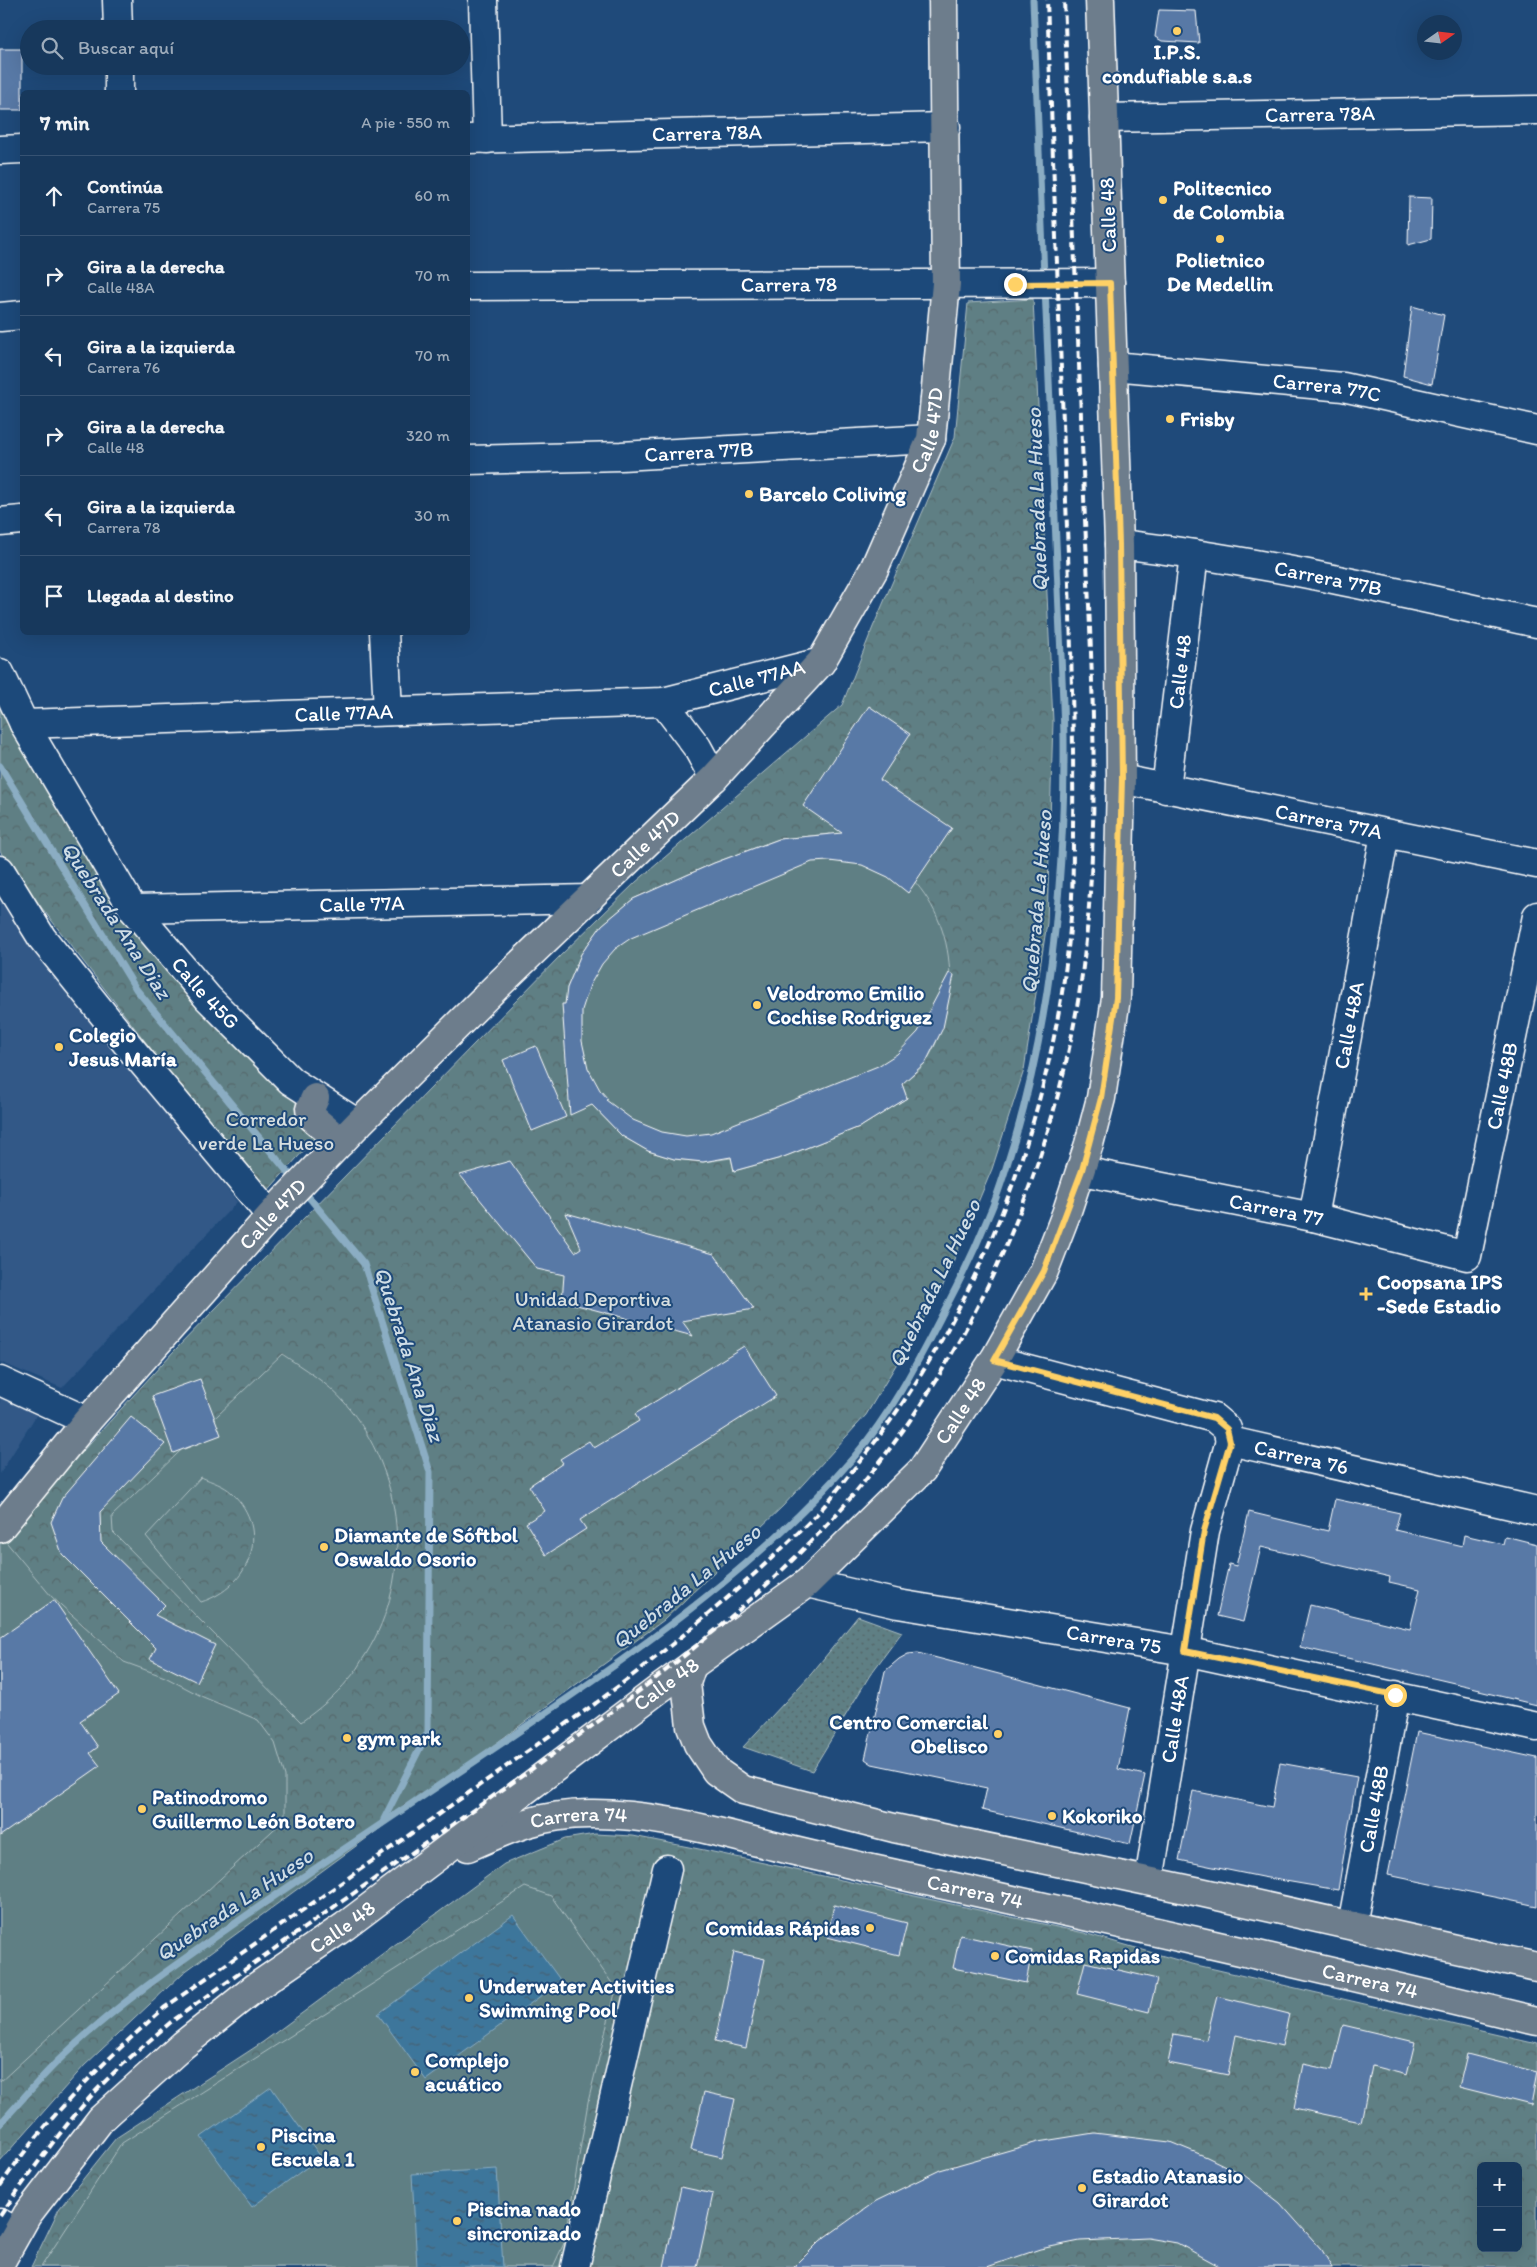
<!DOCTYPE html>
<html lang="es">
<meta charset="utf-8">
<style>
:root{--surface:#17385c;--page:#244365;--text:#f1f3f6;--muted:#9eacbb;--line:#365272}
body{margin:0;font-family:Itim,sans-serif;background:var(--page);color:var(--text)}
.controls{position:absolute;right:15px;bottom:15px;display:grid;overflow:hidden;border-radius:8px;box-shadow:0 5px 20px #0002}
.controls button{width:45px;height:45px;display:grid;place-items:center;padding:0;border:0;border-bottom:1px solid var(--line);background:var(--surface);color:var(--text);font:25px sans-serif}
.compass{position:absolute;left:1417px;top:15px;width:45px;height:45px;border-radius:50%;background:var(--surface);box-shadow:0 5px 20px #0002;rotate:76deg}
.stop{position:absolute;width:15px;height:15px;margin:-11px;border:4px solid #ffd166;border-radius:50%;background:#fff}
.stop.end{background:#ffd166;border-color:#fff;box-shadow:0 1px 5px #0008}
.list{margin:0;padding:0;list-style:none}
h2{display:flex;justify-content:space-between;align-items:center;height:65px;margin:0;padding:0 20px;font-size:21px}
h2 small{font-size:16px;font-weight:400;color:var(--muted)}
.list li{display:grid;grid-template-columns:32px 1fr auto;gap:15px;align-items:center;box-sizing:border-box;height:80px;padding:0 20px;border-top:1px solid var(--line)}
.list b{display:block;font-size:19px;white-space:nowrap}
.list p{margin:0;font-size:16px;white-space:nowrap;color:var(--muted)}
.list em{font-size:16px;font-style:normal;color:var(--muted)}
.icon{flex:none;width:28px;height:28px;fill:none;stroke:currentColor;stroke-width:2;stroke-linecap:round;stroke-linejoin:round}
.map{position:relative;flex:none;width:1537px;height:2267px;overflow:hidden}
.search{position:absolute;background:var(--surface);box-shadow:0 5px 20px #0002;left:20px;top:20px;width:450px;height:55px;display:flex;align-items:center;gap:12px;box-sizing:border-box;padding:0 18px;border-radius:28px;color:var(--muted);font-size:19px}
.panel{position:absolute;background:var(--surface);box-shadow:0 5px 20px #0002;left:20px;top:90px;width:450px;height:545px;border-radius:8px}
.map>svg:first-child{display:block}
.built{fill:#305887}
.grass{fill:url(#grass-dots);stroke:#aebfc2}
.park{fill:url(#park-crowns);stroke:#aebfc2;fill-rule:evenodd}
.pitch{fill:#5e7f84;stroke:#aebfc2;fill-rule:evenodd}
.water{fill:url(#water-ripples);stroke:#8badc3}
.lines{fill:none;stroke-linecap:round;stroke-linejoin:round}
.stream{stroke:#8badc3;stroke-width:7}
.building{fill:#5979a6;stroke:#fff}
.minor-casing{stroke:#fff;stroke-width:31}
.major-casing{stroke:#fff;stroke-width:31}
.minor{stroke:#1f4a7a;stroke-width:28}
.major{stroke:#6d7d8c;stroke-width:28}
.rail{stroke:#fff;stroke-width:4;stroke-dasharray:8 4;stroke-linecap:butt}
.route{stroke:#ffd166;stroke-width:6}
.poi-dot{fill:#ffd166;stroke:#1f4a7a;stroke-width:2}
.labels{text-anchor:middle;stroke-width:4;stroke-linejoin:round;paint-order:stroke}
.poi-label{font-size:21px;font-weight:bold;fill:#fff;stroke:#1f4a7a;text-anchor:start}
.street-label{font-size:21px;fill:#fff;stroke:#1f4a7a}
.park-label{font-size:21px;fill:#d7dfe0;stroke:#1f4a7a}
.water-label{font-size:22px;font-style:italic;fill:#cfdde6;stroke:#1f4a7a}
</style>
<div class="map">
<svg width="1537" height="2267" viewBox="0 0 1537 2267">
<defs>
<pattern id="grass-dots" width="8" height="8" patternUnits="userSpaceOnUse" patternTransform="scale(1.25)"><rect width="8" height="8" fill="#5e7f84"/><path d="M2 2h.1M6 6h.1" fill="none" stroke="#56686b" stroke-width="1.8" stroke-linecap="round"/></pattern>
<pattern id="park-crowns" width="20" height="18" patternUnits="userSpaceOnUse" patternTransform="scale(1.25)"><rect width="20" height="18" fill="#5e7f84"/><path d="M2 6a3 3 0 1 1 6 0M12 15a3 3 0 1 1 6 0" fill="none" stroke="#56686b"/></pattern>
<pattern id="water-ripples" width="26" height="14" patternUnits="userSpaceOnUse" patternTransform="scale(1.25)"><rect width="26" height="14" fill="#3e769b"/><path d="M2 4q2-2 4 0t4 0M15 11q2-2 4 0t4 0" fill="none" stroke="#465f70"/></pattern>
</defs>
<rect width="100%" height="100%" fill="#1f4a7a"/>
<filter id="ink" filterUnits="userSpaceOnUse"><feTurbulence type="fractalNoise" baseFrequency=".02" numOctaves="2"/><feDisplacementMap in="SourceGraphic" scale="10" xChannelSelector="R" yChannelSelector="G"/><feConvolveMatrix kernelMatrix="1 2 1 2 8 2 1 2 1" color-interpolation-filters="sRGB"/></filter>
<g filter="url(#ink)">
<g class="built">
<path d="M0,891l237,311 -175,186 -62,-26z"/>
<path d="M0,1398l37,16 -37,60z"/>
</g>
<path class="grass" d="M858,1616l44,16 -32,43 -58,96 -69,-24 69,-74z"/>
<g class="park">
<path d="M1033,299l20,422 -6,202 -23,147 -32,99 -50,119 -76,127 -83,91 -119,114 -481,353 -99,93 -84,95v-614l8,-14 165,-181 388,-397 75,-73 206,-177 31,-78 82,-190 13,-134z"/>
<path d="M0,691l129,228 193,211 -58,65 -260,-336 -4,-9z"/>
<path d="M595,1834l38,2 71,14 380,83 104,30 349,81v223h-1506l28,-58 57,-71 147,-96 241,-178 61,-25zM1481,2166h37v82h-37z"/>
</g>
<g class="pitch">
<path d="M830,834c24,7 46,14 66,30 60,47 69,133 31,196 -5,9 -17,16 -25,24l5,14 -45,28 -81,32 -47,13 -3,-13 -28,4 -29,-3 -26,-8 -26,-15 -32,-33 -23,-115 14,-34 21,-29 31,-26 81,-36 65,-24z"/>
<path d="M282,1354c22,15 45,28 63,49 59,70 70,172 21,251 -6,8 -10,18 -17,25 -14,17 -30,30 -48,43l-188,-190 -1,-16zM201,1477c11,5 23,8 31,16 40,38 18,94 -31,109l-55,-66z"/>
<path d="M2,1537l49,59 73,66 41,15 38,20 55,23 17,23 10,33v43l-285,263v-541z"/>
<path d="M525,1887l26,9 65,93 -28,113 -23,139 -12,26h-512l81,-124z"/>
</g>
<g class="water">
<path d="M513,1915l48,66 -135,99 -48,-66z"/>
<path d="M271,2087l50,70 -69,50 -51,-70z"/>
<path d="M497,2169l6,98h-86l-5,-93z"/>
</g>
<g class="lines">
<g class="stream">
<path d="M1033,0l11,277"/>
<path d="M0,766l136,223 160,193"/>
<path d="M303,1190l61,74 66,208 -2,260 -44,87"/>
<path d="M0,2124c21,-23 41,-47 63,-68 55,-53 121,-97 184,-141 107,-74 217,-145 325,-220 102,-70 201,-145 282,-238 38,-44 64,-96 91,-148 16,-30 31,-62 44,-94 11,-24 18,-51 26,-76 38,-131 50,-265 49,-401 -1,-50 -4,-100 -6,-150 -5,-100 -9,-200 -13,-300"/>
</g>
</g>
<g class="building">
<path d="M1159,10l37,1 3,32 -37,-2 -7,-4z"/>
<rect x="0" y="49" width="22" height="61"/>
<path d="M1409,197l23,1 -1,41 -23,6z"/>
<path d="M1412,306l32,9 -12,69 -29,-8z"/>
<path d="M869,706l41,28 -30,46 72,48 -44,65 -20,-16 -26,-12 -33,-4 -17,1 -181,76 -16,11 -13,15 -12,21 -8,25v31l6,27 12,22 8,9 -2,1 27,20 29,12 24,4 25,-3 167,-67 19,-12 21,-22 31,-59 5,2 -11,53 -17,34 -24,22 5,14 -45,28 -81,32 -47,13 -3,-14 -28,5 -29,-3 -26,-8 -26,-15 -30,-31 -22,10 -8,-111h3l2,-16 14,-34 21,-29 31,-26 81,-36 65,-24 63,-6 -39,-27z"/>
<path d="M536,1046l30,71 -34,14 -29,-71z"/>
<path d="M510,1161l65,91 6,-4 -15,-35 148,41 40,55 -72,12 11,15 -131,-35 2,-26 -27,-6 -77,-94z"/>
<path d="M744,1346l32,50 -196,124 6,9 -40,26 -20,-32 19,-12 -16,-25 34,-23 -3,-4 29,-18 5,7 45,-27 -4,-7z"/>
<path d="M200,1379l21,56 -48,18 -21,-57z"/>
<path d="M131,1417l34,27 -65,68 1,30 64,63 -10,10 60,30 -18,37 -47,-23 6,-11 -94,-94 -11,-32 11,-24z"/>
<path d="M1335,1499l65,14 -5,17 67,16 2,-11 39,9 2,-8 32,8v161l-58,-14 1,-2 -180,-42 10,-42 100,24 10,-40 -31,-7 1,-5 -129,-30 -18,75 -26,-6 12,-52 7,2 13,-54 79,19z"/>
<path d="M54,1600l65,94 -39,27 18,26 -8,6 10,13 -100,70v-198z"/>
<path d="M918,1653l212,55 -12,61 27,6 -15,69 -148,-34 5,-22 -115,-24 -7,-5 20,-88 14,-12 9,-5z"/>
<path d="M1417,1732l120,26v148l-149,-31z"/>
<path d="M1280,1763l77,14 -19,113 -76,-13 -83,-17 14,-69 79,16z"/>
<path d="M834,1905l73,18 -8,32 -72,-18z"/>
<path d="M960,1935l72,16 -6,32 -73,-15z"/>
<path d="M734,1952l31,7 -19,89 -31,-7z"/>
<path d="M1085,1962l72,17 -8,33 -72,-18z"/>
<path d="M1217,1996l72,18 -7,32 -46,-11 -8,40 -60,-12 6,-29 32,6z"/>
<path d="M1343,2025l72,17 -8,33 -35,-9 -11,56 -67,-14 9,-44 29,6z"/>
<path d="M1467,2054l70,18 -6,33 -72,-18z"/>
<path d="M704,2092l31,7 -13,58 -31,-7z"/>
<path d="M1094,2133l76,9 37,15 37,18 36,28 42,47 10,17h-111l-44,-24 -29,-5 -68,3 -40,8 -53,18h-193l26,-26 56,-40 64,-31 98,-28z"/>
<path d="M681,2187l32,7 -16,73h-33z"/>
</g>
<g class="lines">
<defs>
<g id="minor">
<path d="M117,0l1,29"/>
<path d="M483,0l4,139"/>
<path d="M119,66v26"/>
<path id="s1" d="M1104,118l433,-8"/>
<path id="s2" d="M468,139l478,-12"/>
<path d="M0,150l22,-1"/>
<path id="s3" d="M468,286l642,-3"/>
<path d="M0,317l22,-2"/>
<path id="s4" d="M1113,366l230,21 194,43"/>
<path id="s5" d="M468,460l153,-4 310,-17"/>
<path d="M0,522l22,-2"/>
<path id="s6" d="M1119,544c141,16 280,49 418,79"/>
<path d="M384,632l4,79"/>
<path id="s7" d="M0,673l24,51 109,185 75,89 83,83 67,43"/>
<path d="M663,702l34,45 17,31"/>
<path id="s8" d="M24,724l639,-22 158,-40"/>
<path id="s9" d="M1121,779l416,85"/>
<path id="s10" d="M1166,789l28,-235"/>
<path d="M0,870l42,68 90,112 139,166"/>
<path id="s11" d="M133,909l456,-10"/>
<path id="s12" d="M1082,1171l231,46 154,39 70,-340"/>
<path id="s13" d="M1313,1217l72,-383"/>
<path id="s14" d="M994,1360l220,58 13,11 3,12 307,70"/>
<path d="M0,1381l87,40"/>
<path id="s15" d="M807,1583l91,21 287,47 352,76"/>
<path id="s16" d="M1149,1881l56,-350 25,-90"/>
<path id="s17" d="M1352,1925l43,-230"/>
<path d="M0,2223l16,9"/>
<path d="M575,2267l92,-398"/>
</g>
<g id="major">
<path d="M315,1098l-5,11 2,8 29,25"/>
<path id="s18" d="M0,1528l87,-107 196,-219 75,-78 137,-136 219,-210 107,-116 53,-93 57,-130 15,-155 -3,-284"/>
<path d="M692,1665l-6,18 5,43 7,18 18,27 27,19 151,38 306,64 337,75"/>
<path id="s19" d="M468,1847c42,-19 73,-33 121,-33 65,-1 127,18 189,33 36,9 72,17 108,25 218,48 435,96 651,149"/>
<path id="s20" d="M0,2263l27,-48 74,-96 82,-74 73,-58 89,-61 314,-237 148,-106 115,-113 72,-110 50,-89 22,-57 23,-70 12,-46 15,-100 5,-219 -2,-235 -19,-544"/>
</g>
</defs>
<use href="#minor" class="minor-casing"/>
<use href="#major" class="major-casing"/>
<use href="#minor" class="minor"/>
<use href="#major" class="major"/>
<g class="rail">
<path d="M0,2186c45,-67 104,-125 164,-178l432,-305c78,-58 153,-120 221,-189 13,-14 24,-29 36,-44 119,-146 194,-335 215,-522 5,-41 5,-82 5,-122 1,-91 -2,-182 -5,-272 -7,-185 -14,-369 -21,-554"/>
<path d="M0,2216c29,-42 59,-84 93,-122 24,-26 51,-49 78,-72 109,-78 219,-154 328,-230 113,-79 225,-159 320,-259 140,-147 233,-351 262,-551 22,-161 10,-324 3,-485 -6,-166 -13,-331 -20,-497"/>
</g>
</g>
</g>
<g class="lines" filter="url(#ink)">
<path class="route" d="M1015,284l95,-1 9,261 3,235 -6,219 -15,100 -19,72 -38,101 -50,89 220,58 13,11 3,13 -26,89 -19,120 210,44"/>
</g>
<g class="poi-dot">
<circle cx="1177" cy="31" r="5"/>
<circle cx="1163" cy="200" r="5"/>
<circle cx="1220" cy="239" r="5"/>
<circle cx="1170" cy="419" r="5"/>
<circle cx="749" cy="494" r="5"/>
<circle cx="757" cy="1005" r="5"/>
<circle cx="59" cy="1047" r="5"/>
<path d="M1363.5 1286.5h5v5h5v5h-5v5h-5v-5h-5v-5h5z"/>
<circle cx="324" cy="1547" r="5"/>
<circle cx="998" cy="1734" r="5"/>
<circle cx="347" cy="1738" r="5"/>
<circle cx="142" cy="1809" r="5"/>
<circle cx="1052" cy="1816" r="5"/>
<circle cx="870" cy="1928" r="5"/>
<circle cx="995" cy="1956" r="5"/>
<circle cx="469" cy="1998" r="5"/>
<circle cx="415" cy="2072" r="5"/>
<circle cx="261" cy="2147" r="5"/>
<circle cx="1082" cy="2188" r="5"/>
<circle cx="457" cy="2221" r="5"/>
</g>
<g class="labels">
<g class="poi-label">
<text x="1177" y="59" text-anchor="middle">I.P.S.<tspan x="1177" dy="24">condufiable s.a.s</tspan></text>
<text x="1173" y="195">Politecnico<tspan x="1173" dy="24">de Colombia</tspan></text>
<text x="1220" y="267" text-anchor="middle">Polietnico<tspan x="1220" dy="24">De Medellin</tspan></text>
<text x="1180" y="426">Frisby</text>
<text x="759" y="501">Barcelo Coliving</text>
<text x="767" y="1000">Velodromo Emilio<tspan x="767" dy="24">Cochise Rodriguez</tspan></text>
<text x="69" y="1042">Colegio<tspan x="69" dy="24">Jesus María</tspan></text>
<text x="1377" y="1289">Coopsana IPS<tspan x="1377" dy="24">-Sede Estadio</tspan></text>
<text x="334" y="1542">Diamante de Sóftbol<tspan x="334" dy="24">Oswaldo Osorio</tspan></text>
<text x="988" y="1729" text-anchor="end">Centro Comercial<tspan x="988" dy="24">Obelisco</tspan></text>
<text x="357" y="1745">gym park</text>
<text x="152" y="1804">Patinodromo<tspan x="152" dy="24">Guillermo León Botero</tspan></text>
<text x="1062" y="1823">Kokoriko</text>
<text x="860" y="1935" text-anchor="end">Comidas Rápidas</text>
<text x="1005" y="1963">Comidas Rapidas</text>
<text x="479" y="1993">Underwater Activities<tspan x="479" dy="24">Swimming Pool</tspan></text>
<text x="425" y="2067">Complejo<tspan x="425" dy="24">acuático</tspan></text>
<text x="271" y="2142">Piscina<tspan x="271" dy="24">Escuela 1</tspan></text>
<text x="1092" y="2183">Estadio Atanasio<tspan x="1092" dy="24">Girardot</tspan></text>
<text x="467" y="2216">Piscina nado<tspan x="467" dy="24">sincronizado</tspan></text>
</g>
<g class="street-label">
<text dy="7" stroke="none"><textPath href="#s1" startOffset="216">Carrera 78A</textPath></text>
<text dy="7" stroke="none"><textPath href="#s2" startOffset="239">Carrera 78A</textPath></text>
<text transform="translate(1108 215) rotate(-92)" y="7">Calle 48</text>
<text dy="7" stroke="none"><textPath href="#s3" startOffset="321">Carrera 78</textPath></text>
<text dy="7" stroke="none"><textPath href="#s4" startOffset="215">Carrera 77C</textPath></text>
<text dy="7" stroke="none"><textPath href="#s18" startOffset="1451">Calle 47D</textPath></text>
<text dy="7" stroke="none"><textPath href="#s5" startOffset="231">Carrera 77B</textPath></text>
<text dy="7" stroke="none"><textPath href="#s6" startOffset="212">Carrera 77B</textPath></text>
<text dy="7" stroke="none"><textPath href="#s10" startOffset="118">Calle 48</textPath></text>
<text dy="7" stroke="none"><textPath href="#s8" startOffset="736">Calle 77AA</textPath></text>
<text dy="7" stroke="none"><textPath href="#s8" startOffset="320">Calle 77AA</textPath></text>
<text dy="7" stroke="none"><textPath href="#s9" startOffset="212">Carrera 77A</textPath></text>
<text dy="7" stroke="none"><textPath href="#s18" startOffset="941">Calle 47D</textPath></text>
<text dy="7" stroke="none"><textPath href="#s11" startOffset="229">Calle 77A</textPath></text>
<text dy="7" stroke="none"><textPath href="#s7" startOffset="382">Calle 45G</textPath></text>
<text dy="7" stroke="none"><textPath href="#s13" startOffset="195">Calle 48A</textPath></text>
<text dy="7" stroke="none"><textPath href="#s12" startOffset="568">Calle 48B</textPath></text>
<text dy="7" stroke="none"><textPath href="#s12" startOffset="198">Carrera 77</textPath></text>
<text dy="7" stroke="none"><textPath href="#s18" startOffset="416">Calle 47D</textPath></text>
<text dy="7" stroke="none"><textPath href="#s20" startOffset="1295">Calle 48</textPath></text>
<text dy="7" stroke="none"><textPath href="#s14" startOffset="330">Carrera 76</textPath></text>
<text dy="7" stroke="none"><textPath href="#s15" startOffset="312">Carrera 75</textPath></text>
<text dy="7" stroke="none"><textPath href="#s20" startOffset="890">Calle 48</textPath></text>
<text dy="7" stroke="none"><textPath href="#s16" startOffset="164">Calle 48A</textPath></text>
<text dy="7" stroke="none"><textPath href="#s17" startOffset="118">Calle 48B</textPath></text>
<text dy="7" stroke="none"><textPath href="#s19" startOffset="116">Carrera 74</textPath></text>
<text dy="7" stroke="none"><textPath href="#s19" startOffset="521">Carrera 74</textPath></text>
<text dy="7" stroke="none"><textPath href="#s20" startOffset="485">Calle 48</textPath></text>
<text dy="7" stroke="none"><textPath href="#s19" startOffset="926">Carrera 74</textPath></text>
</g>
<g class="park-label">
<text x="266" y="1126">Corredor<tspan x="266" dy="24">verde La Hueso</tspan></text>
<text x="593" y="1306">Unidad Deportiva<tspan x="593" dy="24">Atanasio Girardot</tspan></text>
</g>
<g class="water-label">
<text transform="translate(1036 500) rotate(-92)" y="8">Quebrada La Hueso</text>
<text transform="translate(1036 902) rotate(-85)" y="8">Quebrada La Hueso</text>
<text transform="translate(117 920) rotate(57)" y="8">Quebrada Ana Diaz</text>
<text transform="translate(934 1283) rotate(-64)" y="8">Quebrada La Hueso</text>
<text transform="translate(410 1354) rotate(72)" y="8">Quebrada Ana Diaz</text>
<text transform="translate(686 1586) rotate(-39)" y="8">Quebrada La Hueso</text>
<text transform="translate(234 1904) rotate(-34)" y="8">Quebrada La Hueso</text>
</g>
</g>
</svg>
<div class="controls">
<button>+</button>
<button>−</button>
</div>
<svg class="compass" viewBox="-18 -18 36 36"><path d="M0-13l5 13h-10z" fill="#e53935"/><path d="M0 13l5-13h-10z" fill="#9eacbb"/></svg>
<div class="stop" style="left:1395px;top:1695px"></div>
<div class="stop end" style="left:1015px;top:284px"></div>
<div class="search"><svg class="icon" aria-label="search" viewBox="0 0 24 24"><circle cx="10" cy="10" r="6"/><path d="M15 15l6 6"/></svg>Buscar aquí</div>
<section class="panel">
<h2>7 min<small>A pie · 550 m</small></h2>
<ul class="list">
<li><svg class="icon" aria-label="ahead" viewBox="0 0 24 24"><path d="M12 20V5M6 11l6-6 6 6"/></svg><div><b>Continúa</b><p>Carrera 75</p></div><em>60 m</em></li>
<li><svg class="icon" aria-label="right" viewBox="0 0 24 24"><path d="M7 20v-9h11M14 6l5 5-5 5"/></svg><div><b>Gira a la derecha</b><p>Calle 48A</p></div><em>70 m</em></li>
<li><svg class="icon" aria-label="left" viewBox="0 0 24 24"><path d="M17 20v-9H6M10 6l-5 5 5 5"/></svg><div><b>Gira a la izquierda</b><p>Carrera 76</p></div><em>70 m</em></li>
<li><svg class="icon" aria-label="right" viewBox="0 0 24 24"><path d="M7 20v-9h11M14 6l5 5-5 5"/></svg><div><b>Gira a la derecha</b><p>Calle 48</p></div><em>320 m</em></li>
<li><svg class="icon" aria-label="left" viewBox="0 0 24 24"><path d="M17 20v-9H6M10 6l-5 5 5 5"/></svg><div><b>Gira a la izquierda</b><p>Carrera 78</p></div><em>30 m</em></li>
<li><svg class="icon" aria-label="arrive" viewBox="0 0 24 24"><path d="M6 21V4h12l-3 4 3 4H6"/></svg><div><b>Llegada al destino</b></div></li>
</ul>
</section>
</div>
